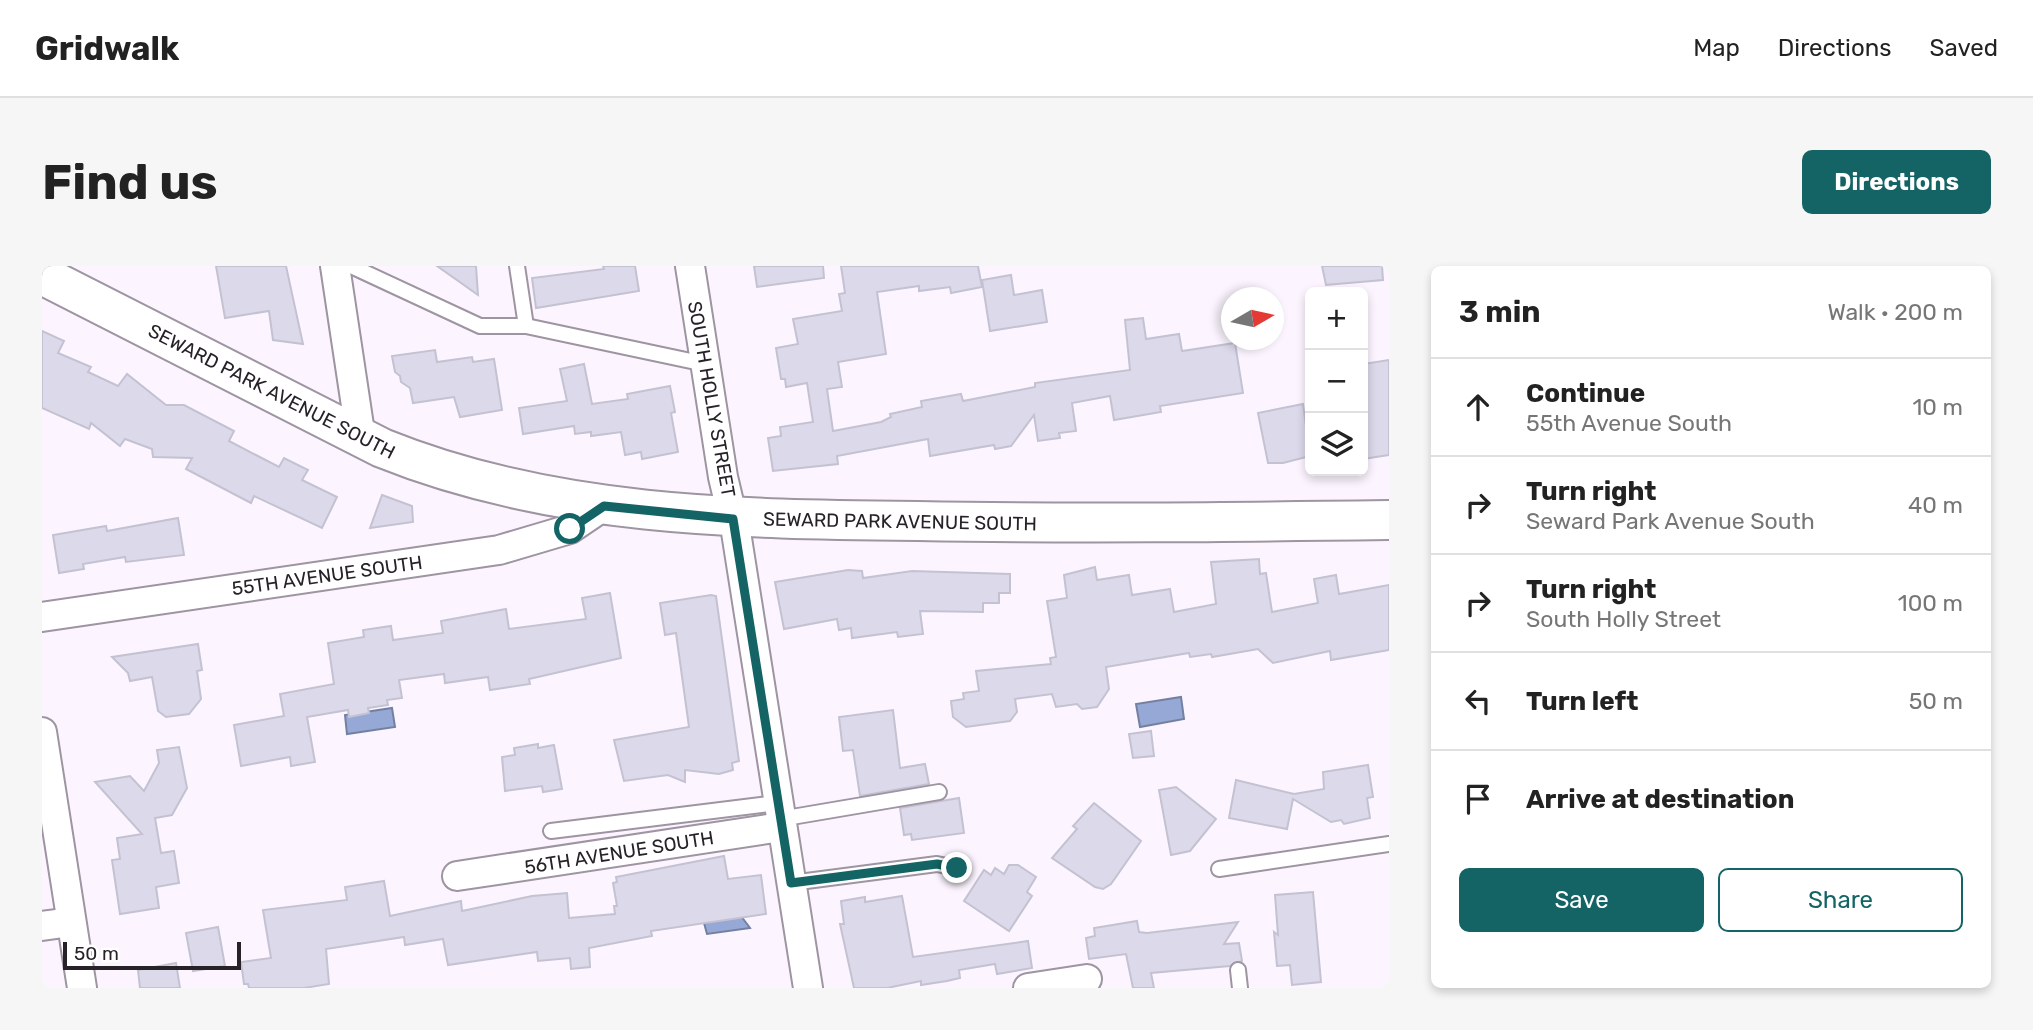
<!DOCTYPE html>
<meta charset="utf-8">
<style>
:root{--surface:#fff;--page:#f6f6f6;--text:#222;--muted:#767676;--line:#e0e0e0;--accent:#146465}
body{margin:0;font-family:Rubik,sans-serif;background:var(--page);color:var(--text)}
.controls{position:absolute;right:21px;top:21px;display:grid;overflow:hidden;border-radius:10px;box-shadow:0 4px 10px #0003}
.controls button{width:63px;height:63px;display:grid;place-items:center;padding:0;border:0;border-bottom:2px solid var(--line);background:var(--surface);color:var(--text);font:35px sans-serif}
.compass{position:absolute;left:1179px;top:21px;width:63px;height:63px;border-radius:50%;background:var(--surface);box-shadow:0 4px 10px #0003;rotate:81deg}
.scale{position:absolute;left:21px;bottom:18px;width:178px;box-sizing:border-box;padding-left:7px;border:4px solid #262227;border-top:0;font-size:19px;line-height:24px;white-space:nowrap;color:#262227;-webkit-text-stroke:5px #fff;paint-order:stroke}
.stop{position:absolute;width:21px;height:21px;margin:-16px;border:5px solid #146465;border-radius:50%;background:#fff}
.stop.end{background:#146465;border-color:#fff;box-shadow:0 2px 7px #0008}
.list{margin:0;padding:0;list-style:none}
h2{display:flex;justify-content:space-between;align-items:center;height:91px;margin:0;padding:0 28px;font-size:30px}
h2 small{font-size:23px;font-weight:400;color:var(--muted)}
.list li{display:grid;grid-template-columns:46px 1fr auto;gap:21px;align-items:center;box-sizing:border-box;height:98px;padding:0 28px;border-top:2px solid var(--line)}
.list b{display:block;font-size:26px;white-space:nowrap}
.list p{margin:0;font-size:23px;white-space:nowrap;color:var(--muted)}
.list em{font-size:23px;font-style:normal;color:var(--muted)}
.actions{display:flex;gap:14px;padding:21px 28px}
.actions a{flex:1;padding:16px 0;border:2px solid var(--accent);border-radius:10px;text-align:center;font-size:24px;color:var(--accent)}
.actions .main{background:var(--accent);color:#fff}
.icon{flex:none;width:38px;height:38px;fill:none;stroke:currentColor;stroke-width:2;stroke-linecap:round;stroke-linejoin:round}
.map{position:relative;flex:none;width:1347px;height:722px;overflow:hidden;border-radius:10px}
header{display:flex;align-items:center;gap:42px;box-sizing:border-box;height:98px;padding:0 35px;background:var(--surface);border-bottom:2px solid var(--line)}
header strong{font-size:33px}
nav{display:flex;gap:38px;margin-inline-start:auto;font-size:24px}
.intro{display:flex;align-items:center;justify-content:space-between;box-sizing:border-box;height:168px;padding:0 42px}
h1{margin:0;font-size:49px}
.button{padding:18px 32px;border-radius:10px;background:var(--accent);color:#fff;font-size:24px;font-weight:700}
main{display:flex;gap:42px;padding:0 42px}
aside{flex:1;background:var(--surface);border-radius:10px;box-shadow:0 4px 10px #0003}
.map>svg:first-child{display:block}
.water{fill:#96a8d5;stroke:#7480a1;stroke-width:2}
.building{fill:#dbd9ea;stroke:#c4c2d2;stroke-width:2}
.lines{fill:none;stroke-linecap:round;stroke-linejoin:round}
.lane-casing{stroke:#9e94a2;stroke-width:18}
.street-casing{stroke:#9e94a2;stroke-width:32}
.secondary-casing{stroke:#9e94a2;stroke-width:42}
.lane{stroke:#fff;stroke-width:14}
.street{stroke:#fff;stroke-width:28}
.secondary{stroke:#fff;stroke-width:38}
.route{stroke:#146465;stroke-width:9}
.labels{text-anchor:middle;stroke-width:5;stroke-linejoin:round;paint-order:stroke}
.street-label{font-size:19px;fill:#262227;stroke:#fff}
</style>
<header>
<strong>Gridwalk</strong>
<nav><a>Map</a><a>Directions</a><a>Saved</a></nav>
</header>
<div class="intro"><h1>Find us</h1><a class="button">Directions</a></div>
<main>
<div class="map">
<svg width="1347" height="722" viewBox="0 0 1347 722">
<rect width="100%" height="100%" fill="#fcf5ff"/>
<g class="water">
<path d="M1139,431l3,22 -44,8 -4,-23z"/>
<path d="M350,442l3,19 -48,7 -2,-19z"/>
<path d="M699,650l9,12 -43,6 -3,-11z"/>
</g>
<g class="building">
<path d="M174,0h70l17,78 -30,-4 -4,-29 -44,7z"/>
<path d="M395,0h39l2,29z"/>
<path d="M561,0h32l4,25 -103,17 -4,-30 72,-9z"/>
<path d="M712,0h69l1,12 -67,9z"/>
<path d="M799,0h137l4,21 -31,6 -1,-6 -31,4v-5l-42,6 9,62 -48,8 4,25 -15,2 6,42 48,-9 10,-5 -1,-3 32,-7 -1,-6 40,-7 2,7 72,-14v-4l95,-13 -5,-50 18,-2 3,21 33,-5 3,17 53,-8 8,50 -83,13 1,6 -47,8 -4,-24 -38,7 4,28 -17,2 1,5 -22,3 -4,-26 -23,31 -16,3 -1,-4 -64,11 -2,-17 -91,17 1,8 -65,7 -5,-33 13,-2 -1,-9 33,-5 -6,-39 -21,4 -1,-8h-4l-5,-31 22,-4 -5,-25 49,-8 -3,-17 6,-1z"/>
<path d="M1280,0h60l1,14 -57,5z"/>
<path d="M969,9l3,20 28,-5 5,32 -57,9 -8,-51z"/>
<path d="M0,65l22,10 -6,12 33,14 -3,5 30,14 9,-12 39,31h18l50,26 -5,10 50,26 5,-9 24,12 -6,10 35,17 -15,31 -68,-32 -3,7 -65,-34 6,-11 -39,-1 -1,-8 -27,-10 -5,7 -29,-23 -2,6 -47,-21z"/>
<path d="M393,84l2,12 35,-5 1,5 21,-3 8,51 -42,7 -6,-20 -41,6 -3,-15 -9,-6 -1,-6 -5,-4 -3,-16z"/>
<path d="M1347,94v95l-26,4v-95z"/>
<path d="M542,98l8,40 36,-5 -1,-5 43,-8 5,26 -4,1 7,39 -36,7 -1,-7 -16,3 -4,-23 -30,4v-4l-16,2 -1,-8 -51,8 -4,-26 48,-7 -7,-32z"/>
<path d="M1261,138l7,52 -27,7h-15l-10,-50z"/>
<path d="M340,229l30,11 1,16 -43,6z"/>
<path d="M136,252l6,37 -58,7 -1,-5 -42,7 1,5 -25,4 -6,-38 53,-9 1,5z"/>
<path d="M1217,293l1,15 6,-1 6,39 46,-9 -4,-24 22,-4 3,19 50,-9v65l-58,10 -1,-9 -57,12 -15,-14 -46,8 -1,-3 -21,3 -1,-4 -83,14 3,22 -12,18 -15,2 -5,-5 -21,3 -4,-13 -37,5 2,13 -7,9 -44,6 -13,-10 -2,-16 13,-2 -1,-6 16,-2 -3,-20 75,-7 -1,-6 6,-1 -9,-56 20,-3 -3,-23 31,-8 2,13 32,-5 3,20 38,-6 4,23 42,-8 -5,-42z"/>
<path d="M806,304l14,1 1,7 49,-7 98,3v19h-11v10h-16v9l-63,-1 3,23 -25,3 -1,-5 -45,6 -1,-10 -12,2 -2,-11 -53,10 -9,-47z"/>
<path d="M568,327l11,65 -92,21 1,5 -40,6 -2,-13 -43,6 -1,-9 -45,6 3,18 -15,2 1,5 -20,3 1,5 -20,4 -1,-7 -41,7 8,45 -24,4 -1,-9 -49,9 -7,-41 50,-9 -4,-22 54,-10 -6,-41 36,-6 -1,-7 28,-4 2,14 50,-7 -2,-12 65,-12 3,20 77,-10 -4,-21z"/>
<path d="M669,329l5,1 23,165 -7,2 1,7 -14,4 -34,-4v12l-17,-7 -44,6 -10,-41 75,-13 -13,-94 -11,2 -5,-32z"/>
<path d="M156,378l4,26 -5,1 4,28 -12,15 -23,3 -8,-6 -6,-34 -22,4 -2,-8 -16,-16z"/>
<path d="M851,444l7,58 25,-4 4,20 -69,12 -7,-46 -10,1 -4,-34z"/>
<path d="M1109,465l3,25 -21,2 -4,-24z"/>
<path d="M496,478v4l16,-3 8,44 -19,3 -1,-6 -37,5 -3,-34 13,-2 -1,-7z"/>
<path d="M137,481l8,41 -15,27 -17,3 6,35 13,-2 5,32 -23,4 3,21 -39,6 -8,-54 8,-1 -3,-21 25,-4 -47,-52 35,-6 14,15 15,-28 -2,-13z"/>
<path d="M1326,499l5,32 -6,1 3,20 -26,6 -3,-4 -10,2 -38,-23 -6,30 -58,-11 7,-38 58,14 30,-5 -1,-17z"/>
<path d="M1134,521l40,32 -26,32 -19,4 -12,-65z"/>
<path d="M917,532l5,35 -52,7 -1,-6 -7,1 -4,-27z"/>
<path d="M1052,537l47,38 -30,43 -8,5 -8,-2 -43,-29 25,-29 -4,-3z"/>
<path d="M682,590l4,23 33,-4 5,39 -115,17 1,5 -63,12 1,19 -19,2 -1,-11 -32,3 -1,-9 -89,13 -5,-26 -38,6 -1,-8 -78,12 3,35 -25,4h-55l-1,-4h-4l-3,-22 30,-4 -8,-48 84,-10 -2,-13 39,-6 6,35 71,-15 1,10 70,-15 35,-3 2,25 46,-4 -1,-8h3l-4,-23 4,-1 -1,-5z"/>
<path d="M967,599h9l18,12 -9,15 5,4 -23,35 -45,-30 20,-31 7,5 4,-7 9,6z"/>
<path d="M1271,626l8,90 -29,3 -2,-20 -13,1 -3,-34 4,3 -3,-40z"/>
<path d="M860,630l11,61 115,-16 4,27 -35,6 -2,-10 -36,6 1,8 -13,3 -26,4v-4l-34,7h-33l-14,-64h4l-3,-23 24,-4v5z"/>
<path d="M1095,655l2,11 8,1 91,-11 -14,22 15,-1 3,18 -12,5 -79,7 3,15h-21l-7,-34 -37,5 -3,-21 9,-2 -1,-8z"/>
<path d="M176,661l7,39 -32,5 -7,-38z"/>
<path d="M134,697l4,25h-40l-2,-18z"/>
</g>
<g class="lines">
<defs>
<g id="lane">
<path d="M309,0l129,60h46l179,38"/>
<path d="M475,0l9,60"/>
<path d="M738,553l159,-27"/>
<path d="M509,565l226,-28"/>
<path d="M1177,603l170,-25"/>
<path d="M749,617l146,-19 19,4"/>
<path d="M1196,704l2,18"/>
</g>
<g id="street">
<path d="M293,0l26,173"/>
<path d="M648,0l33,211 13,55 72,456"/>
<path d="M0,351l457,-67 71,-21 34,-23"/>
<path d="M0,466l40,256"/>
<path d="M415,610l324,-49"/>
<path d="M0,660l29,-4"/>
<path d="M986,722l59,-9"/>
</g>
<path id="secondary" d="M0,9l340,173c171,69 354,71 536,73 157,3 314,1 471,-1"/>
</defs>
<use href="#lane" class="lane-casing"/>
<use href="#street" class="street-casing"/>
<use href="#secondary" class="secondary-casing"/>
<use href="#lane" class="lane"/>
<use href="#street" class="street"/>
<use href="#secondary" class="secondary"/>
</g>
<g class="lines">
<path class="route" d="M528,263l34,-23 129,13 58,364 146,-19 20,4"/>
</g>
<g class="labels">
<g class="street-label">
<text transform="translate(230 125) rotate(27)" y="7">SEWARD PARK AVENUE SOUTH</text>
<text transform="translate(670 133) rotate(80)" y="7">SOUTH HOLLY STREET</text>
<text transform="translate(858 255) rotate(1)" y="7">SEWARD PARK AVENUE SOUTH</text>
<text transform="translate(285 309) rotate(-8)" y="7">55TH AVENUE SOUTH</text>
<text transform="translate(577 586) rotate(-9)" y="7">56TH AVENUE SOUTH</text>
</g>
</g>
</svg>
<div class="controls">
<button>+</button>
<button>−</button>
<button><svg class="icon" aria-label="layers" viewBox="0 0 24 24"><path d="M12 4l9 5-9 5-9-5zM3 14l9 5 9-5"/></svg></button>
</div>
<svg class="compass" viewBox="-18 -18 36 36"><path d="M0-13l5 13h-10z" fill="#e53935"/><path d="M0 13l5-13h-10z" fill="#767676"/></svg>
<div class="scale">50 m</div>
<div class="stop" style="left:528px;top:263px"></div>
<div class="stop end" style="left:915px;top:602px"></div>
</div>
<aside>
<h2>3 min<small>Walk · 200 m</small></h2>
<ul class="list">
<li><svg class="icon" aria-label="ahead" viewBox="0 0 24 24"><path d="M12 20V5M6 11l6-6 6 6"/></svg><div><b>Continue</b><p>55th Avenue South</p></div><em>10 m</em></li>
<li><svg class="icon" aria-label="right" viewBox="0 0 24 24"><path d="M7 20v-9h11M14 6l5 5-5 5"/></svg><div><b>Turn right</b><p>Seward Park Avenue South</p></div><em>40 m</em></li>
<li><svg class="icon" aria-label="right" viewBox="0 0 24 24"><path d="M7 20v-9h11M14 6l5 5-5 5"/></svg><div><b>Turn right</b><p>South Holly Street</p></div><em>100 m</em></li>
<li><svg class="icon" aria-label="left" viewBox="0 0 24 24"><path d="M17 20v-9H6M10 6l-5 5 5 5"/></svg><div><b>Turn left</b></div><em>50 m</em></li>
<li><svg class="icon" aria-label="arrive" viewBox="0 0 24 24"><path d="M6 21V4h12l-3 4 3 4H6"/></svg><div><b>Arrive at destination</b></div></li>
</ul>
<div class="actions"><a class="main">Save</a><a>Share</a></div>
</aside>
</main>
